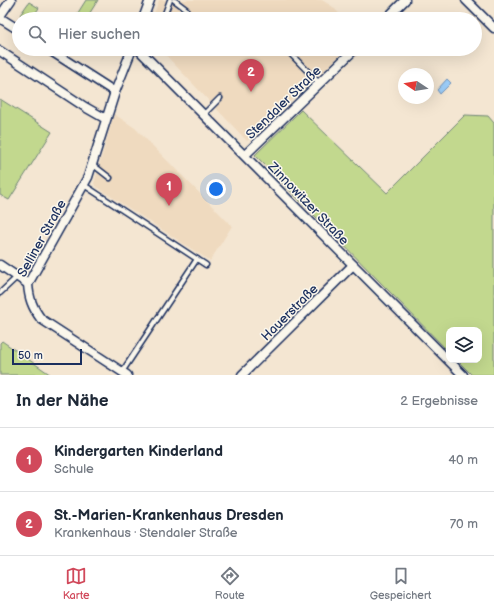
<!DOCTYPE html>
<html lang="de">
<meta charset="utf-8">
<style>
:root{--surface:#fff;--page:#f2f2f3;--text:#1f2937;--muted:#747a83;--line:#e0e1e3;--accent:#d1495b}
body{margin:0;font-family:"Balsamiq Sans",sans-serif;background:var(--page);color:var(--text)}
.controls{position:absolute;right:12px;bottom:12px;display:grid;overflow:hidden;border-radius:8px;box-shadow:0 4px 16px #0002}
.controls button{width:36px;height:36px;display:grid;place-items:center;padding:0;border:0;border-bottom:1px solid var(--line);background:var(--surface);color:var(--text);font:20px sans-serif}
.compass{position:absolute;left:398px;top:68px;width:36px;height:36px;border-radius:50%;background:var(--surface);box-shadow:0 4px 16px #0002;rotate:282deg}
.scale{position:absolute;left:12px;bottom:10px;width:70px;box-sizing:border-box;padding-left:4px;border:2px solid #1b2f5e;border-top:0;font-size:11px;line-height:14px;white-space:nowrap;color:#1b2f5e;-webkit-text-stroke:3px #fbf7ec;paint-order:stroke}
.you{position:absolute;left:216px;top:189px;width:14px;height:14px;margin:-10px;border:3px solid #fff;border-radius:50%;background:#1a73e8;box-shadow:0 0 0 6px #1a73e833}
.badge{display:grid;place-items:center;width:26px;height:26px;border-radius:50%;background:var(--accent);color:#fff;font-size:13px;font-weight:700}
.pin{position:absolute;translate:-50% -33px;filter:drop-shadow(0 1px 2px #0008)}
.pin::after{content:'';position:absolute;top:21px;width:14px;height:12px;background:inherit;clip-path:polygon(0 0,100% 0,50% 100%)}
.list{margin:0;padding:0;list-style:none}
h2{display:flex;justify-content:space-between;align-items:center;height:52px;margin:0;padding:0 16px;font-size:17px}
h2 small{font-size:13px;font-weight:400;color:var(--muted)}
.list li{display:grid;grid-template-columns:26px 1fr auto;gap:12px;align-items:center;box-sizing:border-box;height:64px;padding:0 16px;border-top:1px solid var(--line)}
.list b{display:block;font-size:15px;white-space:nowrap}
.list p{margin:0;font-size:13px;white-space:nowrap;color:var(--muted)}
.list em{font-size:13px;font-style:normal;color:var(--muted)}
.icon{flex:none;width:22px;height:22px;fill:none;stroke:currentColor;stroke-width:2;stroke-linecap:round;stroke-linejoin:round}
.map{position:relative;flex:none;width:494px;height:375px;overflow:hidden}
.search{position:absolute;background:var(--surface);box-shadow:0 4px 16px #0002;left:12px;right:12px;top:12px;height:44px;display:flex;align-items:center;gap:10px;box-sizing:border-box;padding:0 14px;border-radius:22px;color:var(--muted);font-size:15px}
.sheet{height:180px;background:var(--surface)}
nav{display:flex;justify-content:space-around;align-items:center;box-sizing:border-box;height:56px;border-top:1px solid var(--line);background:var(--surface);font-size:11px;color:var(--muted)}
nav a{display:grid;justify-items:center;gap:2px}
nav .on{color:var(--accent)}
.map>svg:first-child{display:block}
.built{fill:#efdabf}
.green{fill:#c2d88e;stroke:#6e8476}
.water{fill:#9ccdf8;stroke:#688eba}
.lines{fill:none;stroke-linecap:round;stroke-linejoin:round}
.service-casing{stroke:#1b2f5e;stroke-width:7}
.minor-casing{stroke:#1b2f5e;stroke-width:11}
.service{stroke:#fbf7ec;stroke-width:4}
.minor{stroke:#fbf7ec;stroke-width:8}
.labels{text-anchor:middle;stroke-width:3;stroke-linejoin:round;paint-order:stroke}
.street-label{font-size:13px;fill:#1b2f5e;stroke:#fbf7ec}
</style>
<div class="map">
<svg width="494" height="375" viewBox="0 0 494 375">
<rect width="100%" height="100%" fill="#f4e6d2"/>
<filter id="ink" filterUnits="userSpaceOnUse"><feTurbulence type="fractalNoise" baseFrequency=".025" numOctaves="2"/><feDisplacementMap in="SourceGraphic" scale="8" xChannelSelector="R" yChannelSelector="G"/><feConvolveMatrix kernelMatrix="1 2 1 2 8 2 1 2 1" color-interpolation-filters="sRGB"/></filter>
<g filter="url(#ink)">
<g class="built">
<path d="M159,0h163l11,7 11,12h-192z"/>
<path d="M160,49h187l-100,92z"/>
<path d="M114,114l21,14 97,98 -22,35 -115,-75 -1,-3z"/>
</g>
<g class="green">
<path d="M86,0h12l-12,19h-12z"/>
<path d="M29,2l10,6 -8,11h-4l-7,-4z"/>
<path d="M0,99l52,33 -43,68 -9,-5z"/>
<path d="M301,110l86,83 78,-78 23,1 6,7v252h-22l-15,-15h22v-30h-30v22l-194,-197z"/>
<path d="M2,341l49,34h-51v-32z"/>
</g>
<path class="water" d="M447,79l4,4 -11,11 -3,-4z"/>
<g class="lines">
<defs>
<g id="service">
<path d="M174,0l12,9"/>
<path d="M163,19l7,-19"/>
<path d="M286,49l33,34"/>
<path d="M204,114l16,-16"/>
<path d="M92,164l18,14"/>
<path d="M84,185l122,80"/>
<path d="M0,293l17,-16"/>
<path d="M122,372l75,-113"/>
</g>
<g id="minor">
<path d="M466,0l28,28"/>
<path d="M0,16l11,-16"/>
<path d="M0,18l19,12"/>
<path d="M143,19l7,-19"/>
<path d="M386,19l19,-19"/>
<path d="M48,49l67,43"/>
<path d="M138,49l325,326"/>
<path d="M0,51l85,56 21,12"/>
<path d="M245,155l110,-106"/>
<path d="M0,265l28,19"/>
<path d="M127,375l-86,-56c-9,-12 -12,-21 -13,-35l60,-107 27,-85 17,-43"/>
<path d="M242,375l111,-110"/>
</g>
</defs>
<use href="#service" class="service-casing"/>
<use href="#minor" class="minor-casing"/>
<use href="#service" class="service"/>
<use href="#minor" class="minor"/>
</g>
</g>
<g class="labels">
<g class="street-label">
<text transform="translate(283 102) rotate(-44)" y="5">Stendaler Straße</text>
<text transform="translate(309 203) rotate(46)" y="5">Zinnowitzer Straße</text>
<text transform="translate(41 238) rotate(-61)" y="5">Selliner Straße</text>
<text transform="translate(289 312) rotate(-45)" y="5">Hauerstraße</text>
</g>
</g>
</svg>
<div class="controls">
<button><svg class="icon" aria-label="layers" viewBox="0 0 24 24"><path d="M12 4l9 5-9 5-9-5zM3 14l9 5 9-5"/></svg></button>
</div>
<svg class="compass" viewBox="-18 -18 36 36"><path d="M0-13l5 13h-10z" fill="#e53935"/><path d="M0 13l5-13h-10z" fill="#747a83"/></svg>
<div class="scale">50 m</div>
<div class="you"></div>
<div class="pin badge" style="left:169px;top:206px">1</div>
<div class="pin badge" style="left:251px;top:92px">2</div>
<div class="search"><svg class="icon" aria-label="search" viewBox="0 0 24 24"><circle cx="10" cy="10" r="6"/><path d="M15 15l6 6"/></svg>Hier suchen</div>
</div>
<section class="sheet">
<h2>In der Nähe<small>2 Ergebnisse</small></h2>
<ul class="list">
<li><span class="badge">1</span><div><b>Kindergarten Kinderland</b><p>Schule</p></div><em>40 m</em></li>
<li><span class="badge">2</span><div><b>St.-Marien-Krankenhaus Dresden</b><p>Krankenhaus · Stendaler Straße</p></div><em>70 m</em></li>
</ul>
</section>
<nav>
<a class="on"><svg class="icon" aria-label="map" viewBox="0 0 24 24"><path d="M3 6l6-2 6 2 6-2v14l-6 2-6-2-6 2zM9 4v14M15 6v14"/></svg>Karte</a>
<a><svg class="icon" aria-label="directions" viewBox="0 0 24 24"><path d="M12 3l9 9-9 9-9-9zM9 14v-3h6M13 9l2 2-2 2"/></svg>Route</a>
<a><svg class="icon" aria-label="saved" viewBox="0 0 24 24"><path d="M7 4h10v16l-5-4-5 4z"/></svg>Gespeichert</a>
</nav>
